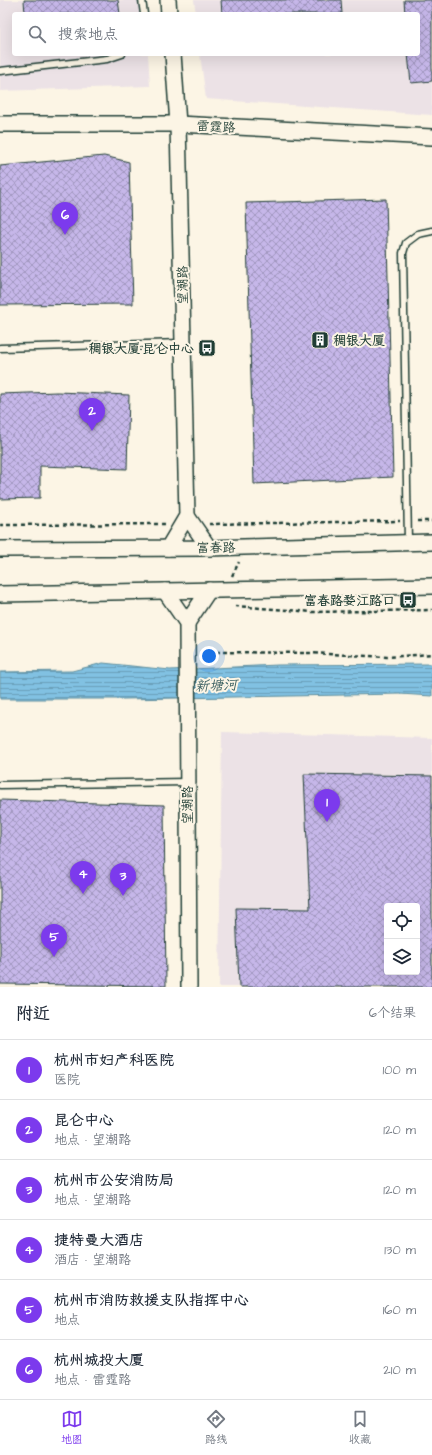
<!DOCTYPE html>
<html lang="zh">
<meta charset="utf-8">
<style>
:root{--surface:#fff;--page:#f6f6f7;--text:#1f2937;--muted:#747a83;--line:#e0e1e3;--accent:#7c3aed}
body{margin:0;font-family:"Architects Daughter","LXGW WenKai TC",sans-serif;background:var(--page);color:var(--text)}
.controls{position:absolute;right:12px;bottom:12px;display:grid;overflow:hidden;border-radius:4px;box-shadow:0 4px 16px #0002}
.controls button{width:36px;height:36px;display:grid;place-items:center;padding:0;border:0;border-bottom:1px solid var(--line);background:var(--surface);color:var(--text);font:20px sans-serif}
.you{position:absolute;left:209px;top:656px;width:14px;height:14px;margin:-10px;border:3px solid #fff;border-radius:50%;background:#1a73e8;box-shadow:0 0 0 6px #1a73e833}
.badge{display:grid;place-items:center;width:26px;height:26px;border-radius:50%;background:var(--accent);color:#fff;font-size:13px;font-weight:700}
.pin{position:absolute;translate:-50% -33px;filter:drop-shadow(0 1px 2px #0008)}
.pin::after{content:'';position:absolute;top:21px;width:14px;height:12px;background:inherit;clip-path:polygon(0 0,100% 0,50% 100%)}
.list{margin:0;padding:0;list-style:none}
h2{display:flex;justify-content:space-between;align-items:center;height:52px;margin:0;padding:0 16px;font-size:17px}
h2 small{font-size:13px;font-weight:400;color:var(--muted)}
.list li{display:grid;grid-template-columns:26px 1fr auto;gap:12px;align-items:center;box-sizing:border-box;height:60px;padding:0 16px;border-top:1px solid var(--line)}
.list b{display:block;font-size:15px;white-space:nowrap}
.list p{margin:0;font-size:13px;white-space:nowrap;color:var(--muted)}
.list em{font-size:13px;font-style:normal;color:var(--muted)}
.icon{flex:none;width:22px;height:22px;fill:none;stroke:currentColor;stroke-width:2;stroke-linecap:round;stroke-linejoin:round}
.map{position:relative;flex:none;width:432px;height:987px;overflow:hidden}
.search{position:absolute;background:var(--surface);box-shadow:0 4px 16px #0002;left:12px;right:12px;top:12px;height:44px;display:flex;align-items:center;gap:10px;box-sizing:border-box;padding:0 14px;border-radius:4px;color:var(--muted);font-size:15px}
.sheet{height:412px;background:var(--surface)}
nav{display:flex;justify-content:space-around;align-items:center;box-sizing:border-box;height:56px;border-top:1px solid var(--line);background:var(--surface);font-size:11px;color:var(--muted)}
nav a{display:grid;justify-items:center;gap:2px}
nav .on{color:var(--accent)}
.map>svg:first-child{display:block}
.built{fill:#ece2e6;fill-rule:evenodd}
.water{fill:url(#water-rules);stroke:#5a8c9c}
.building{fill:url(#building-cross-hatch);stroke:#1f3d34;fill-rule:evenodd}
.lines{fill:none;stroke-linecap:round;stroke-linejoin:round}
.service-casing{stroke:#1f3d34;stroke-width:9}
.tertiary-casing{stroke:#1f3d34;stroke-width:18}
.path{stroke:#1f3d34;stroke-width:2.5;stroke-dasharray:4 3;stroke-linecap:butt}
.service{stroke:#fcf5e5;stroke-width:6}
.tertiary{stroke:#fcf5e5;stroke-width:15}
.labels{text-anchor:middle;stroke-width:4;stroke-linejoin:round;paint-order:stroke}
.street-label{font-size:13px;fill:#1f3d34;stroke:#fcf5e5}
.poi-label{font-size:13px;font-weight:bold;fill:#1f3d34;stroke:#fcf5e5;text-anchor:end}
.water-label{font-size:14px;font-style:italic;fill:#385e60;stroke:#fcf5e5}
</style>
<div class="map">
<svg width="432" height="987" viewBox="0 0 432 987">
<defs>
<pattern id="water-rules" width="6" height="5" patternUnits="userSpaceOnUse"><rect width="6" height="5" fill="#81c1e2"/><path d="M0 2.5h6" fill="none" stroke="#699eb8"/></pattern>
<pattern id="building-cross-hatch" width="8" height="8" patternUnits="userSpaceOnUse"><rect width="8" height="8" fill="#c6b7e9"/><path d="M0 0l8 8M0 8l8-8" fill="none" stroke="#a096be"/></pattern>
</defs>
<rect width="100%" height="100%" fill="#fcf5e5"/>
<filter id="ink" filterUnits="userSpaceOnUse"><feTurbulence type="fractalNoise" baseFrequency=".025" numOctaves="2"/><feDisplacementMap in="SourceGraphic" scale="8" xChannelSelector="R" yChannelSelector="G"/><feConvolveMatrix kernelMatrix="1 2 1 2 8 2 1 2 1" color-interpolation-filters="sRGB"/></filter>
<g filter="url(#ink)">
<g class="built">
<path d="M0,0h144l1,14h-131v40h134l2,32 -150,5z"/>
<path d="M194,0h238v115l-226,-16 -6,-45h218v-40h-222z"/>
<path d="M222,732l210,6v249h-213zM387,906h30v66h-30z"/>
</g>
<path class="water" d="M103,663l67,7 108,-5 154,-1v32l-32,-2 -277,5h-123v-27l72,-1z"/>
<g class="building">
<path d="M24,0h94l2,14h-95z"/>
<path d="M221,0h120l1,14h-120z"/>
<path d="M404,0h28v81l-21,2 -3,-29h10v-40h-13z"/>
<path d="M104,156l25,6 4,142 -133,1v-139z"/>
<path d="M386,199l7,278 -139,7 -8,-281z"/>
<path d="M57,392l72,3 -2,74 -87,-3v32l-40,1v-105z"/>
<path d="M304,774l128,2v211h-193l-3,-79 74,1zM387,906h30v66h-30z"/>
<path d="M0,800l164,5 2,181 -166,-2z"/>
</g>
<g class="lines">
<defs>
<g id="service">
<path d="M142,0l2,14"/>
<path d="M0,71l107,-12 15,-5"/>
<path d="M0,348l183,-5"/>
<path d="M408,542l-5,-289 3,-10 12,-9 14,-3"/>
<path d="M0,785l187,-3"/>
</g>
<g id="tertiary">
<path d="M168,0l1,14"/>
<path d="M0,124h178l254,13"/>
<path d="M187,516l22,32"/>
<path d="M168,548l19,-32 -9,-392 -5,-70"/>
<path d="M0,549l209,-1 223,-6"/>
<path d="M165,591l22,32 2,364"/>
<path d="M0,594l432,-8"/>
<path d="M187,623l22,-33"/>
</g>
</defs>
<use href="#service" class="service-casing"/>
<use href="#tertiary" class="tertiary-casing"/>
<g class="path">
<path d="M417,521h15"/>
<path d="M209,524l191,-3"/>
<path d="M0,525l166,-1"/>
<path d="M232,576l7,-14"/>
<path d="M235,606l78,6 119,-2"/>
<path d="M216,652l94,1 77,4 45,-3"/>
</g>
<use href="#service" class="service"/>
<use href="#tertiary" class="tertiary"/>
</g>
</g>
<defs>
<symbol id="building-square" viewBox="-11 -11 22 22"><rect x="-9" y="-9" width="18" height="18" rx="4" fill="#1f3d34" stroke="#fcf5e5"/><path d="M-4-6H4V6H1V3H-1V6H-4ZM-2.5-4.3h1.7v1.8h-1.7ZM.8-4.3h1.7v1.8H.8ZM-2.5-1h1.7V.8h-1.7ZM.8-1h1.7V.8H.8Z" fill="#fff"/></symbol>
<symbol id="bus-square" viewBox="-11 -11 22 22"><rect x="-9" y="-9" width="18" height="18" rx="4" fill="#1f3d34" stroke="#fcf5e5"/><path d="M-5-6H5V4H4V6H2V4H-2V6H-4V4H-5ZM-3.5-4V0h7V-4ZM-3.5 1.2v1.5H-2V1.2ZM2 1.2v1.5H3.5V1.2Z" fill="#fff"/></symbol>
</defs>
<g fill-rule="evenodd">
<use href="#building-square" x="310" y="330" width="20" height="20"/>
<use href="#bus-square" x="197" y="338" width="20" height="20"/>
<use href="#bus-square" x="398" y="590" width="20" height="20"/>
</g>
<g class="labels">
<g class="street-label">
<text transform="translate(216 126) rotate(3)" y="5">雷霆路</text>
<text transform="translate(182 285) rotate(-91)" y="5">望潮路</text>
<text transform="translate(216 547) rotate(-1)" y="5">富春路</text>
<text transform="translate(187 805) rotate(-90)" y="5">望潮路</text>
</g>
<g class="poi-label">
<text x="333" y="345" text-anchor="start">稠银大厦</text>
<text x="194" y="353">稠银大厦·昆仑中心</text>
<text x="395" y="605">富春路婺江路口</text>
</g>
<g class="water-label">
<text transform="translate(216 685) rotate(-2)" y="5">新塘河</text>
</g>
</g>
</svg>
<div class="controls">
<button><svg class="icon" aria-label="locate" viewBox="0 0 24 24"><circle cx="12" cy="12" r="6"/><path d="M12 2v4M12 18v4M2 12h4M18 12h4"/></svg></button>
<button><svg class="icon" aria-label="layers" viewBox="0 0 24 24"><path d="M12 4l9 5-9 5-9-5zM3 14l9 5 9-5"/></svg></button>
</div>
<div class="you"></div>
<div class="pin badge" style="left:327px;top:822px">1</div>
<div class="pin badge" style="left:92px;top:431px">2</div>
<div class="pin badge" style="left:123px;top:896px">3</div>
<div class="pin badge" style="left:83px;top:894px">4</div>
<div class="pin badge" style="left:54px;top:957px">5</div>
<div class="pin badge" style="left:65px;top:235px">6</div>
<div class="search"><svg class="icon" aria-label="search" viewBox="0 0 24 24"><circle cx="10" cy="10" r="6"/><path d="M15 15l6 6"/></svg>搜索地点</div>
</div>
<section class="sheet">
<h2>附近<small>6个结果</small></h2>
<ul class="list">
<li><span class="badge">1</span><div><b>杭州市妇产科医院</b><p>医院</p></div><em>100 m</em></li>
<li><span class="badge">2</span><div><b>昆仑中心</b><p>地点 · 望潮路</p></div><em>120 m</em></li>
<li><span class="badge">3</span><div><b>杭州市公安消防局</b><p>地点 · 望潮路</p></div><em>120 m</em></li>
<li><span class="badge">4</span><div><b>捷特曼大酒店</b><p>酒店 · 望潮路</p></div><em>130 m</em></li>
<li><span class="badge">5</span><div><b>杭州市消防救援支队指挥中心</b><p>地点</p></div><em>160 m</em></li>
<li><span class="badge">6</span><div><b>杭州城投大厦</b><p>地点 · 雷霆路</p></div><em>210 m</em></li>
</ul>
</section>
<nav>
<a class="on"><svg class="icon" aria-label="map" viewBox="0 0 24 24"><path d="M3 6l6-2 6 2 6-2v14l-6 2-6-2-6 2zM9 4v14M15 6v14"/></svg>地图</a>
<a><svg class="icon" aria-label="directions" viewBox="0 0 24 24"><path d="M12 3l9 9-9 9-9-9zM9 14v-3h6M13 9l2 2-2 2"/></svg>路线</a>
<a><svg class="icon" aria-label="saved" viewBox="0 0 24 24"><path d="M7 4h10v16l-5-4-5 4z"/></svg>收藏</a>
</nav>
